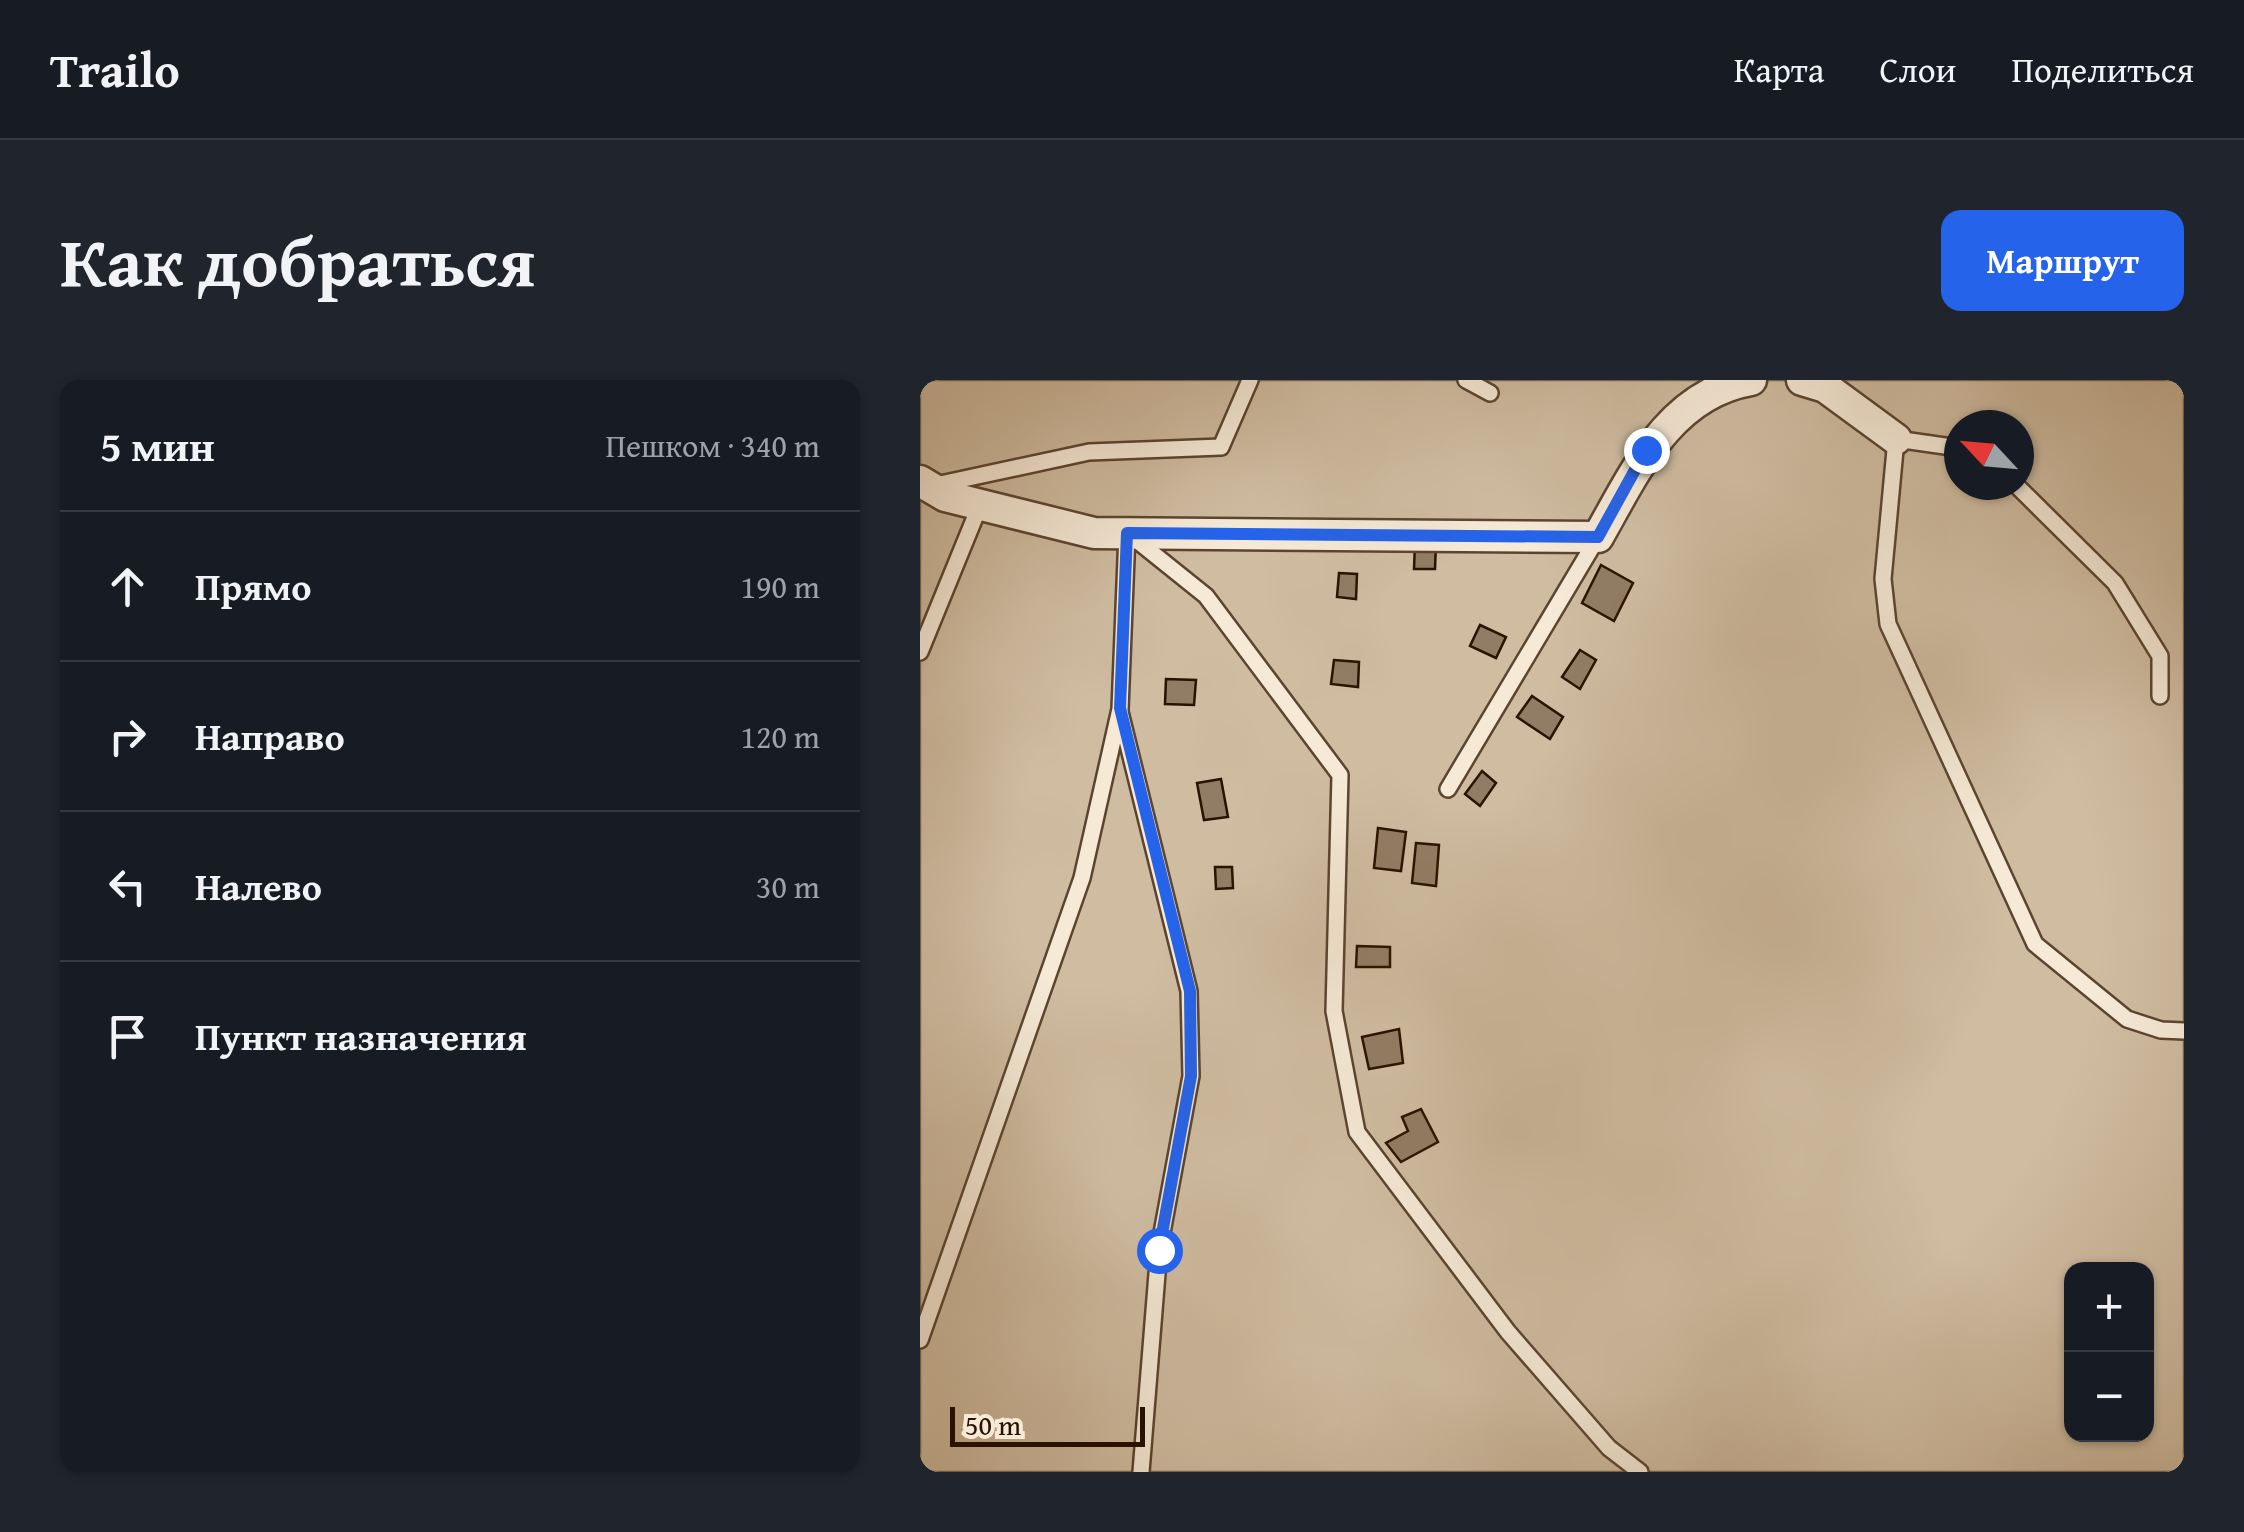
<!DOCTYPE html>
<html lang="ru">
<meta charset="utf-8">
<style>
:root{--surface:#171b24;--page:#20242c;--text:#f1f3f6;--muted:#9ea1a6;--line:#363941;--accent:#2563eb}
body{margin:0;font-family:"Gentium Book Plus",serif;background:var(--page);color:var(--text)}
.controls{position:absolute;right:30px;bottom:30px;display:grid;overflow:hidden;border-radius:20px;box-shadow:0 2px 8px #0004}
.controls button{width:90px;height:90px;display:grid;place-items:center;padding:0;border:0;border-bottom:2px solid var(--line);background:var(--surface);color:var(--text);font:50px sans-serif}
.compass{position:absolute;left:1024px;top:30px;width:90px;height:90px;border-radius:50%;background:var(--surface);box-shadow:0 2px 8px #0004;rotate:296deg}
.scale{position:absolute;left:30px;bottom:25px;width:195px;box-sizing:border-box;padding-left:10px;border:5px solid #291200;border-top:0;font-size:28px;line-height:35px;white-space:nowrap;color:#291200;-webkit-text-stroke:8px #f6ead7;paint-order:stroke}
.stop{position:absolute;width:30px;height:30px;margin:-22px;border:8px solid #2563eb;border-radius:50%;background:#fff}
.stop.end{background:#2563eb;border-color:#fff;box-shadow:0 2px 10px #0008}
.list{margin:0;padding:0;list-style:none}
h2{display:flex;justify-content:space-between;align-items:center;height:130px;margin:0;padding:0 40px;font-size:42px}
h2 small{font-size:32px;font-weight:400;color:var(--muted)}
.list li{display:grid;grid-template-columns:65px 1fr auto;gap:30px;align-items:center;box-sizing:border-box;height:150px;padding:0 40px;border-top:2px solid var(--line)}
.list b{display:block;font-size:38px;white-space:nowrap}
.list em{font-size:32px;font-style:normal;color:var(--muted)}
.icon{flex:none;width:55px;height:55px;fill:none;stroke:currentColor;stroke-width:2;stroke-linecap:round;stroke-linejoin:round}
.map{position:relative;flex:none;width:1264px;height:1092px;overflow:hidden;border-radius:20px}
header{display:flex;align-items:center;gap:60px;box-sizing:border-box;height:140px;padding:0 50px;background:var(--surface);border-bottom:2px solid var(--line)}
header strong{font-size:48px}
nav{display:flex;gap:55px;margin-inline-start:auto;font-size:35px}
.intro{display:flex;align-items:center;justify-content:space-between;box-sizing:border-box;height:240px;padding:0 60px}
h1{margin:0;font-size:70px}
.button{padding:25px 45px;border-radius:20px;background:var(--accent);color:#fff;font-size:35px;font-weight:700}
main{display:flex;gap:60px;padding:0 60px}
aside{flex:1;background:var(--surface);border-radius:20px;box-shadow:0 2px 8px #0004}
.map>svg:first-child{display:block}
.green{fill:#cfbca1;stroke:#7c6750;stroke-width:2.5;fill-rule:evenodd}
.building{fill:#917d65;stroke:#291200;stroke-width:2.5}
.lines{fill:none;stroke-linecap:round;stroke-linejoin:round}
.lane-casing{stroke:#5b4530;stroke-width:20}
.street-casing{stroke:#5b4530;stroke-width:35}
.lane{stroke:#f6ead7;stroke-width:15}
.street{stroke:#f6ead7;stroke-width:30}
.route{stroke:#2563eb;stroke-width:12}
</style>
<header>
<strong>Trailo</strong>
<nav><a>Карта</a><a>Слои</a><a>Поделиться</a></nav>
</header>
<div class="intro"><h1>Как добраться</h1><a class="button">Маршрут</a></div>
<main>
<aside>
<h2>5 мин<small>Пешком · 340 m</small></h2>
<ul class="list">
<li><svg class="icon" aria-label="ahead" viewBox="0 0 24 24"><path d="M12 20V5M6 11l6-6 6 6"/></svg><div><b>Прямо</b></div><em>190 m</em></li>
<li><svg class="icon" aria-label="right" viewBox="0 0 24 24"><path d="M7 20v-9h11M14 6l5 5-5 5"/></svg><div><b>Направо</b></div><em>120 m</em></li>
<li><svg class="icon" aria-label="left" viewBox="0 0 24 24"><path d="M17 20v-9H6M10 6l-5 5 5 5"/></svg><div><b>Налево</b></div><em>30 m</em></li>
<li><svg class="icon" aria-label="arrive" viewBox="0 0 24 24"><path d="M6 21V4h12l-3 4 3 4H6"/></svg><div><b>Пункт назначения</b></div></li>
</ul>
</aside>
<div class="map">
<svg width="1264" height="1092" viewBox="0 0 1264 1092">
<rect width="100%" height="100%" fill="#f1dfc2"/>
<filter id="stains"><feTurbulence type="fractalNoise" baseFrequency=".002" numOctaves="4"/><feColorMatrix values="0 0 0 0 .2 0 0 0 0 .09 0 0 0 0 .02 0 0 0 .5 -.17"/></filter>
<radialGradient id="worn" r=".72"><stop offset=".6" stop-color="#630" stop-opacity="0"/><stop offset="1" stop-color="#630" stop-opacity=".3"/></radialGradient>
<path class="green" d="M0,0h1264v1092h-1264zM1039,45h60v60h-60zM1152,889h74v165h-74z"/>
<g class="building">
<path d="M495,162h21l-1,27h-21z"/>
<path d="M681,185l32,18 -19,38 -32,-18z"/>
<path d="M419,193l18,1 -1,25 -19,-2z"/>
<path d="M560,245l26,12 -10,21 -26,-12z"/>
<path d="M660,270l16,10 -16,29 -18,-12z"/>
<path d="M414,280l25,2 -1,25 -27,-3z"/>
<path d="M246,299l30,1 -2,25 -29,-1z"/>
<path d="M612,316l31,21 -13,22 -33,-22z"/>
<path d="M562,391l14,12 -16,23 -15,-12z"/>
<path d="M301,399l7,38 -24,3 -7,-37z"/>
<path d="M458,448l28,4 -5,39 -27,-3z"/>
<path d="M496,463l23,2 -3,41 -24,-3z"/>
<path d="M295,487h17l1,21 -17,1z"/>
<path d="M437,566l33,1v20h-34z"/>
<path d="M479,649l4,34 -34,6 -7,-32z"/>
<path d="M501,729l17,33 -37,20 -15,-19 22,-12 -6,-14z"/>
</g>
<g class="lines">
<defs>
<g id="lane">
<path d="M546,0l24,13"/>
<path d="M1039,68l-63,-9 -13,140 5,45 147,320 92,75 34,11 23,1"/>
<path d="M1096,105l99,98 45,73v40"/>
<path d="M11,106l158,-34 132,-5 29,-67"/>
<path d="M210,155l76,61 134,179 -6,236 23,121 151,200 101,116 31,24"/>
<path d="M0,272l60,-147"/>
<path d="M200,332l69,279 2,85 -32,173 -18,223"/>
<path d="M528,409l150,-252"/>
<path d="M0,960l162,-462 38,-169 7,-176"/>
</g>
<g id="street">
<path d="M882,0l23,7 71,52"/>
<path d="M0,101l25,15 149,37 504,4c37,-65 71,-143 153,-157"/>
</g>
</defs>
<use href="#lane" class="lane-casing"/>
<use href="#street" class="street-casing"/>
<use href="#lane" class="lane"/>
<use href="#street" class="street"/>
</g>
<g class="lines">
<path class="route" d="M239,870l32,-174 -1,-85 -70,-283 7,-175 471,4 48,-87"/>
</g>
<rect width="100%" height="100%" filter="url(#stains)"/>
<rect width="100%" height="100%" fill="url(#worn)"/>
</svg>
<div class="controls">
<button>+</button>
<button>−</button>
</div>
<svg class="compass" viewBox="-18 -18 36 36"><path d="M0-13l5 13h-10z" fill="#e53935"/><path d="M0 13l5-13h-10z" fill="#9ea1a6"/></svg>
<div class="scale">50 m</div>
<div class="stop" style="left:239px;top:870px"></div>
<div class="stop end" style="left:726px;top:70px"></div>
</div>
</main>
